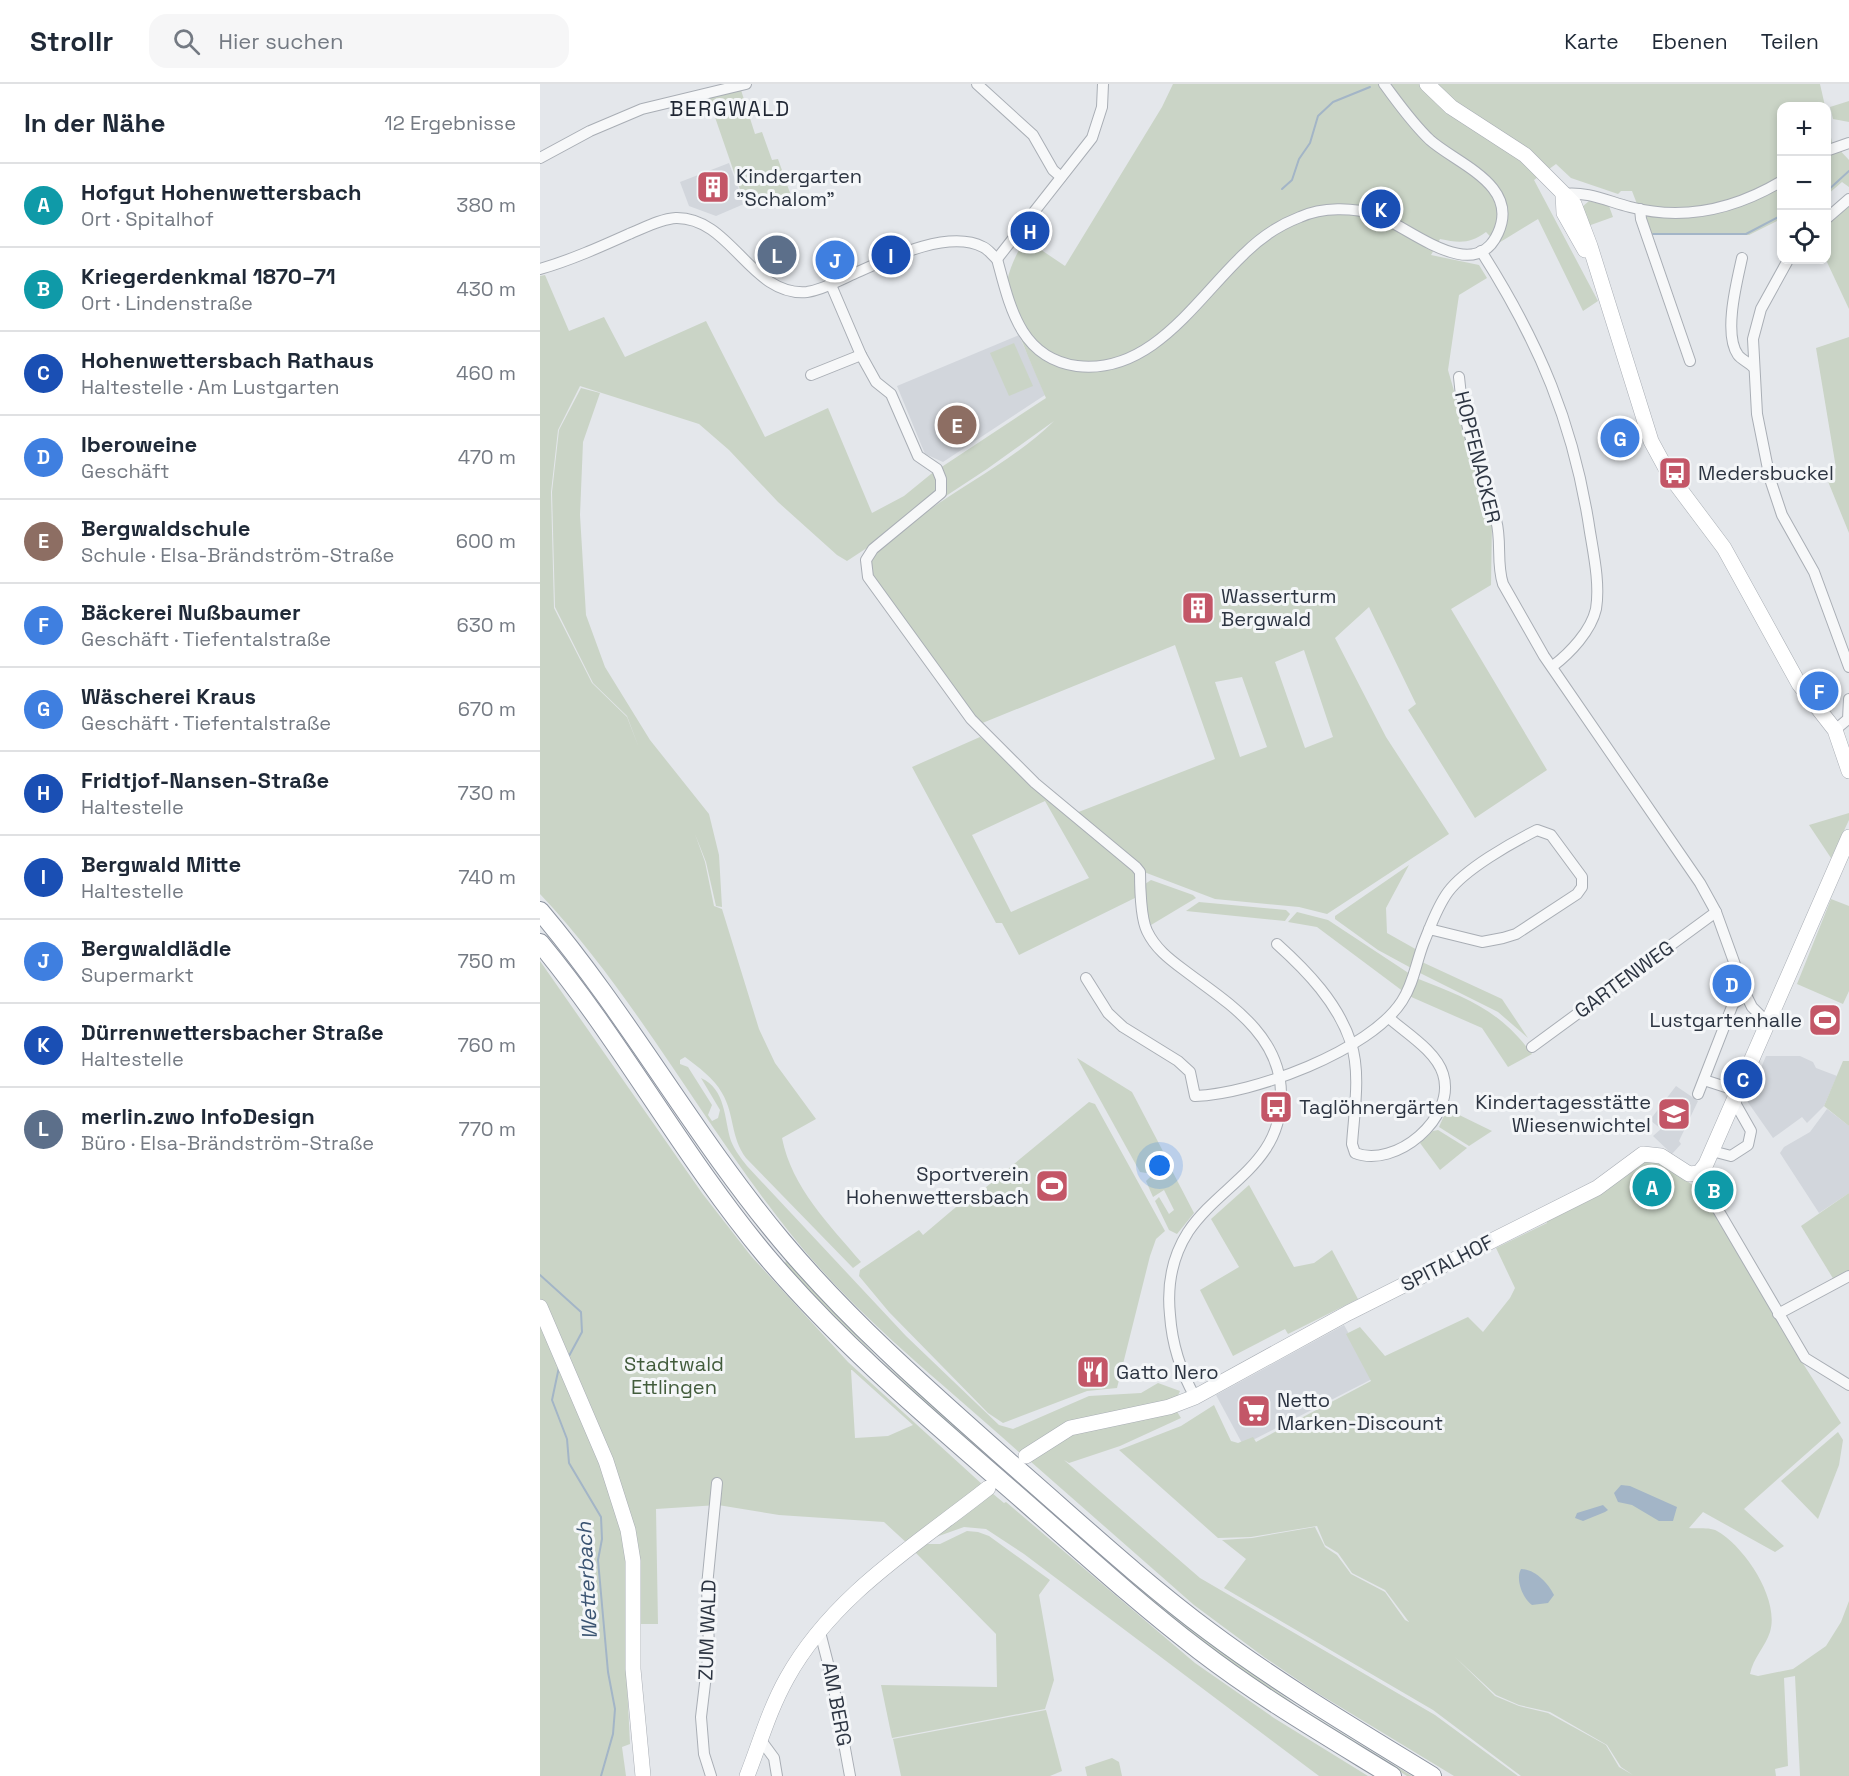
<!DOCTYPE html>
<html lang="de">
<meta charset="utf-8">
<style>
:root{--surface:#fff;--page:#f6f6f7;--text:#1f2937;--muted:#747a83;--line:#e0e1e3;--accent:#0f766e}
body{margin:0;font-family:"Space Grotesk",sans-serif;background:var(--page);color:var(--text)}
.controls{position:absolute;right:18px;top:18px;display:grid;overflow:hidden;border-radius:12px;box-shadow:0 3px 9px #0003}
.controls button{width:54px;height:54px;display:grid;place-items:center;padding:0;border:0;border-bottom:2px solid var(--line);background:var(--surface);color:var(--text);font:30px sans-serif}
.you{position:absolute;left:620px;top:1082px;width:21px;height:21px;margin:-15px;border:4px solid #fff;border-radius:50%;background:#1a73e8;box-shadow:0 0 0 9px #1a73e833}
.badge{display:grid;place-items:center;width:39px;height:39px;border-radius:50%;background:var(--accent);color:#fff;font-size:20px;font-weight:700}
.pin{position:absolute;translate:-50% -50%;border:3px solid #fff;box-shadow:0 2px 6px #0006}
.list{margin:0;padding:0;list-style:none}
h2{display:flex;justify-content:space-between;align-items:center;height:78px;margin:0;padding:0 24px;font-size:26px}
h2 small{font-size:20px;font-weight:400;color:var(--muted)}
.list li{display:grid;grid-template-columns:39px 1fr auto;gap:18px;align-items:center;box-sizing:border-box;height:84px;padding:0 24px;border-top:2px solid var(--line)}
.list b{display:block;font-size:22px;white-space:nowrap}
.list p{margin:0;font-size:20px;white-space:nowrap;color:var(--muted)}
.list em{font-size:20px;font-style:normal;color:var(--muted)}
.icon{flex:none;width:33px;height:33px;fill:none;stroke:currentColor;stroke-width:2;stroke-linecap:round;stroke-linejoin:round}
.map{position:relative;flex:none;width:1309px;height:1692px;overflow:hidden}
header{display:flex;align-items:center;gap:36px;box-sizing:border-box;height:84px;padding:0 30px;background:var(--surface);border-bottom:2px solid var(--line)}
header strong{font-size:28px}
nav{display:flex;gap:33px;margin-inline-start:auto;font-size:21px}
.search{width:420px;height:54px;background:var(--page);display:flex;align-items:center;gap:15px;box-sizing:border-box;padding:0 21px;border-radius:18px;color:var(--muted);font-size:22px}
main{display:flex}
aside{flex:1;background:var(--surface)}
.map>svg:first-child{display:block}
.built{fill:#d2d6dc}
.green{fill:#cad4c6;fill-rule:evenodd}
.water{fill:#a3b5c7}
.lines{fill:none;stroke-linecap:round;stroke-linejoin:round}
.stream{stroke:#a3b5c7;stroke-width:2}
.street-casing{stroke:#a9aeb5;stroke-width:12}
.secondary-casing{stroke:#a9aeb5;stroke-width:16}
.highway-casing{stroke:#8d94a0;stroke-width:20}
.street{stroke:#f7f8f9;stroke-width:10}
.secondary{stroke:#fff;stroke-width:15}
.highway{stroke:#fff;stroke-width:18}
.labels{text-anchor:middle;stroke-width:6;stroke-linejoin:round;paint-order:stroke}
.poi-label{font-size:20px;fill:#2d3542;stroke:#f4f6f8;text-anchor:start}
.street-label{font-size:20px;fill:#2d3542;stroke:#f4f6f8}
.park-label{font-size:20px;fill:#425c3c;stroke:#f4f6f8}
.neighbourhood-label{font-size:21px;letter-spacing:1.5px;fill:#1f2633;stroke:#f4f6f8}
.water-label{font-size:21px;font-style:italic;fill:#3b5472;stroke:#f4f6f8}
</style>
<header>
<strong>Strollr</strong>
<div class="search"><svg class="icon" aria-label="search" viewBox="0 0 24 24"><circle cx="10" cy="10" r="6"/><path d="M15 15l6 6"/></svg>Hier suchen</div>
<nav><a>Karte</a><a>Ebenen</a><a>Teilen</a></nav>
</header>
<main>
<aside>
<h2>In der Nähe<small>12 Ergebnisse</small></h2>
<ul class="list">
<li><span class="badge" style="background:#0f9aa8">A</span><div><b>Hofgut Hohenwettersbach</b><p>Ort · Spitalhof</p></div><em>380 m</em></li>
<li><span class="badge" style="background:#0f9aa8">B</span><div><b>Kriegerdenkmal 1870–71</b><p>Ort · Lindenstraße</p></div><em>430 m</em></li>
<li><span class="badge" style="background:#1a4fb4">C</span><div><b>Hohenwettersbach Rathaus</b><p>Haltestelle · Am Lustgarten</p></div><em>460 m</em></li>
<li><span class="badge" style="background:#3f7fe0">D</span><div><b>Iberoweine</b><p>Geschäft</p></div><em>470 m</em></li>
<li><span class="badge" style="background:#8d6e63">E</span><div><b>Bergwaldschule</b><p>Schule · Elsa-Brändström-Straße</p></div><em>600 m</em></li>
<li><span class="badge" style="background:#3f7fe0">F</span><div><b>Bäckerei Nußbaumer</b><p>Geschäft · Tiefentalstraße</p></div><em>630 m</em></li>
<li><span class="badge" style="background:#3f7fe0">G</span><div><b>Wäscherei Kraus</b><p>Geschäft · Tiefentalstraße</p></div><em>670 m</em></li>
<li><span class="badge" style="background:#1a4fb4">H</span><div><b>Fridtjof-Nansen-Straße</b><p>Haltestelle</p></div><em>730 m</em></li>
<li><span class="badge" style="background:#1a4fb4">I</span><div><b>Bergwald Mitte</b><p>Haltestelle</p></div><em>740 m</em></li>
<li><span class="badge" style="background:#3f7fe0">J</span><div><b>Bergwaldlädle</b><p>Supermarkt</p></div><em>750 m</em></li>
<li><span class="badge" style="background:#1a4fb4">K</span><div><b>Dürrenwettersbacher Straße</b><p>Haltestelle</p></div><em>760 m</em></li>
<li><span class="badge" style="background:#5c6f8a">L</span><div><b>merlin.zwo InfoDesign</b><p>Büro · Elsa-Brändström-Straße</p></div><em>770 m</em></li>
</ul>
</aside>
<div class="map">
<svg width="1309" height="1692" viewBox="0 0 1309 1692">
<rect width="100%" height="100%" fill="#e4e7eb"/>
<g class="built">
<path d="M189,79l15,41 -28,12 -27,-10 -9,-24z"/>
<path d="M479,251l26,60 -102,67 -18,-8 -28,-68z"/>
<path d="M1226,972h34l13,6 3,6 21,8 -13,30 -17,17 -5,-6 -29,21 -26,-37z"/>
<path d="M1136,1002l22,15 -19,40 2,3 -9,10 -19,-18 8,-7 -11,-9z"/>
<path d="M1287,1025l22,17v67l-30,20 -39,-60 4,-6 26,-15z"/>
<path d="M804,1241l30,53 -131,67 -27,-50z"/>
</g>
<g class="green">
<path d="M633,0h647l5,22h-43l-1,113 -32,16h-100l-17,-44h-11l-3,3 -47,-16 -15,-14 -22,16 64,121 -15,10 -45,-92 -41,25 -11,-12c-16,12 -27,11 -46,7l-9,16 48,10 8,13 -28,17 -11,75 44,153 -1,62 -40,24 96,161 -72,48 -67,-108 8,-6 -47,-97 -34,31 51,99 63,97 -122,80 -28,-7 -84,-8 -71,-27 -68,-59 139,-54 -40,-114 -195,79 -106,-144 -3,-18c13,-22 34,-35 55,-50 41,-29 93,-56 128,-91l-67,48 -140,92 -10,-6 -59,-53 -49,-52 -30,-26 -119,-38 -22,44 -7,62 3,116 38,75 35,34 12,31 -12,-32 -34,-33 -38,-76 -3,-115 7,-62 22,-42 19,5 -17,49 -3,73 6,100 19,52 45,73 59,74 10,41 3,52 -6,-1 -10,-44 -11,-28 10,28 9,44 8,3 37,120 16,34 41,56 -34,19c10,50 47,86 79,124l-8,6 -107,-110c-16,-22 -11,-43 -24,-65 -8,-15 -24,-26 -37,-36l-5,3v4l8,3 24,38 -4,10 4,6 6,-3 2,-8 -19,-32c25,11 23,41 30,63 4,10 10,17 16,25l159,170 93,89 14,4 76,-33 52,-3 17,-10 22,8 -3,7 -121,30 -35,26c-79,-72 -163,-135 -231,-221 -88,-110 -154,-237 -250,-339v-618l5,-1 24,56 35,-14 21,40 81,-36 59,116 63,-29 44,105 32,-17 27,-22 115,-76c-10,-24 -42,-92 -39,-116 3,-16 10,-29 18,-43l40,27 97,-159zM764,566l29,87 -28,11 -30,-86zM702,593l25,70 -27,10 -25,-75z"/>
<path d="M201,6l14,44 7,-2 10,28 6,-1 12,34 -45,11 -37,-107z"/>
<path d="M1309,17v21l-16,-3 -3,-12z"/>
<path d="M1286,32l6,26 17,18v27l-7,-5 -15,13z"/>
<path d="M1049,117l20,5 4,11 -25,9 -6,-19z"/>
<path d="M1309,119v106l-23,-49 1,-35z"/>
<path d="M1309,253v196l-24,-59 11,-6 -20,-120z"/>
<path d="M474,259l19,43 -24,10 -19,-43z"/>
<path d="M440,653l149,129 6,9 4,21 -120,59 -17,-32h-6l-84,-156zM505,717l44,77 -78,34 -39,-77z"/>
<path d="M1309,729v7l-18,38 -22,-33z"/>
<path d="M869,781l-23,43 1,25 32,18 -6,18 -35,-19 -43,-31v-3z"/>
<path d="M611,796l42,15 3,3 -45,27 -4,-10 -2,-31z"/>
<path d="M1291,815l18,7v85l-6,13 -46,-20z"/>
<path d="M659,818l87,8 4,4 -5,7 -99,-10z"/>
<path d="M757,828l31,8 82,54 -6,18 -87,-65 -29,-5z"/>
<path d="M0,877l162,232 49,63 97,106 135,123 -74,60 -25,-23 -105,-7 -61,-10 -62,4 2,115h-30l-2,38 4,82 -8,3 4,29h-86zM311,1286h1l61,55 -25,11 -33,2z"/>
<path d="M882,878l80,37 26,39 -30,-26 -80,-40z"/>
<path d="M876,894c50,20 83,31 116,76l-24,13 -26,-39 -73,-32z"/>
<path d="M537,974l55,34 34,65 -20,16 -6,-1z"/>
<path d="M1303,977h6v65l-25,-20z"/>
<path d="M549,1018l6,2 70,127 -9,8 -6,17 -33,132 -30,3 -84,32 -15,-10 -99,-101 -30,-36 1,-6 59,-40 4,5 33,-28h6z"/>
<path d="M907,1025l45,22 -23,15 -30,-19z"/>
<path d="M898,1046l29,18 -27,22 -20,-27 13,-12z"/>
<path d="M627,1077l27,52 -17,21 -8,-4 -14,-29 4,-4 10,17 5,-4 -10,-20 -11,7 -7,-16z"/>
<path d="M1102,1077l17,1 41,28 95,161 46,72 -97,86 40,37 -9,6 -72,-40 -14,16c8,1 21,-1 28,3 27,15 63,68 53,101 -5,15 -17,26 -20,42l8,2 35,-7 33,-23 15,-24 8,-21v175h-49l-5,-100 -11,2 4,88 -13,3 1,7h-255l-88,-66 -209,-122 22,-29 -24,-19 30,-2 63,-11 10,20 12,8 14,19 34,18 20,28 4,2 -24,-32 -33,-17 -14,-20 -13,-8 -8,-19 -66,11 -33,1 -99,-88 62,-24 33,-21 17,36 7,2 15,-6 3,5 115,-61 -25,-47 14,-7 25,29 83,-39 15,15 27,-34 5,-10 -19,-40 51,-25 -1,-5zM915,1573l41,38 23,10 31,7 57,33 14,22 12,8 -14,-8 -13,-22 -58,-32 -29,-7 -24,-10z"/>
<path d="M709,1101l45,82 20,-4 18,-13 26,49 -70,35 -3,-5 -52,27 -33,-66 39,-23 -28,-48z"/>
<path d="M1309,1109v79l-15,8 -33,-54z"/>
<path d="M246,1176l91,97 125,110 -2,3c-74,-68 -147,-131 -215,-206z"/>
<path d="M636,1326l5,8 -61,28 -51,17 -5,-3 136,118 235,137 83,61h-64l-140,-85 -50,-34 -70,-52 -164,-144 17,-16 30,-12z"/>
<path d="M1298,1348l5,8 -4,25 -21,54 -37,-38z"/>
<path d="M473,1392l191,163 92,66 116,71h-5c-71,-43 -142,-87 -209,-137 -66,-49 -126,-107 -188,-160z"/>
<path d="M452,1409l12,10 2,-1 189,161 79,55 94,58h-49l-295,-222 -38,-25 -22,-2 -28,10 -1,-2z"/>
<path d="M427,1447l11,1 11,4 61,44 -11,15 15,85 -9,29 -153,29 -11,-53 116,2 -1,-53 -82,-83 9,-7h17z"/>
<path d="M506,1626l16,61 -12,5h-149l-8,-37z"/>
<path d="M572,1674l7,4 3,14h-35l-2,-9z"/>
</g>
<g class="water">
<path d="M1081,1401l9,1 47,21 -4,14h-14l-27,-16 -14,-3 -4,-9z"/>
<path d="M1063,1421l5,5 -3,2 -22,9 -8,-3 2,-5z"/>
<path d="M981,1485c14,0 27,14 33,26l-6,8 -16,2c-9,-6 -17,-26 -11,-36z"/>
</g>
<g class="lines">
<g class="stream">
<path d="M742,105l10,-9 7,-21 11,-16 8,-27 15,-14 37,-15"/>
<path d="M1286,108l23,-21"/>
<path d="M1113,150h93l36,-19"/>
<path d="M0,1191l41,37 1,20 -13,24"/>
<path d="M19,1283l-7,33 15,39 2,24 32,54 1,22 -4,21 10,112 7,37 -2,25 -12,42"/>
</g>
<defs>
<g id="street">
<path d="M437,0l56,51 20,35 8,7"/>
<path d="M1286,67l23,-8"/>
<path d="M0,74l50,-27 52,-22 104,-25"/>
<path d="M1023,110c24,-3 44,7 67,13 53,14 105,2 152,-26"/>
<path d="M1100,125l1,10 49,142"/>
<path d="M1286,135l23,-20"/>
<path d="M941,167c58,91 93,173 109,281 4,24 10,53 6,77 -5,22 -26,44 -43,57"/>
<path d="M1202,174c-5,23 -19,76 -4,97 3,4 11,8 15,12"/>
<path d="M457,175c13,48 23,99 80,107 75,9 120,-68 167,-112 16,-16 35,-29 56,-37 22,-10 53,-10 76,-2 31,10 98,72 122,18 22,-48 -41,-69 -68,-93 -18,-17 -31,-36 -46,-56"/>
<path d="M457,175l95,-121 10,-31 1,-23"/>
<path d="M1248,176l-27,49 -8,30 4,75 13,65 12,36 32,57 35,95"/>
<path d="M0,185c31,-9 60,-22 89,-35 15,-6 31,-15 47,-16 55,-1 75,79 131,74 15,-2 29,-10 42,-16 34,-15 98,-48 134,-29 5,2 9,8 14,12"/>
<path d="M291,201l30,70 15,27 15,12 27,62 19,13 4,10v14l-68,56 -7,11 2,17 103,142 64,64 101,84 4,5c0,14 1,47 7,59 8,17 22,28 37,39 42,32 96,63 97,123 2,71 -60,90 -93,139 -16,25 -21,54 -18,83 2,29 11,57 25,82"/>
<path d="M271,291l50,-20"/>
<path d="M919,293c4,50 24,96 37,143 6,21 0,43 7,64l41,72 156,227 16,29 30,83 6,12 16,16"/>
<path d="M1295,646l13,-11 1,-20"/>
<path d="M737,860c30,27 61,59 74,99 10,30 3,70 1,101l3,9c40,16 102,-35 88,-79 -7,-23 -37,-41 -54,-56"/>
<path d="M546,894l22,35 15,14 55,34 12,11 5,24c58,-2 175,-45 207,-95 12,-18 14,-39 22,-59 7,-17 13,-35 24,-50 17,-23 63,-49 89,-62l14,5 31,42v10l-5,7 -61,40 -13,4 -21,4 -53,-13"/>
<path d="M992,963l184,-135"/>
<path d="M1164,996l34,11"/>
<path d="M1158,1010l35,-90 13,-9"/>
<path d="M1172,1067l19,5 17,-11 3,-14 -17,-30"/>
<path d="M1157,1090l108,184 44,27"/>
<path d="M1238,1230l71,-38"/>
<path d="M280,1548l13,51 17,93"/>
<path d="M220,1655l14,19 3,18"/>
<path d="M171,1692l-7,-22 -3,-37 8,-67 -2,-64 10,-103"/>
</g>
<g id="secondary">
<path d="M887,0l24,23 74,48 49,49 16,42 61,195 19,35 54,72 75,136 36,46 14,41"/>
<path d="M1023,110l1,19 21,37"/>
<path d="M0,1223l66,154 22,69 5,31v108l10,107"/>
<path d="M486,1372l44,-28 99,-21 26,-10 153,-84 249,-125 46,-34 18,2 28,18 10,-1 7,-9 143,-327"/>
<path d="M207,1692c13,-33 22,-66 40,-98 46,-83 129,-133 201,-190"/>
</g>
<g id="highway">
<path d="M0,827c88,104 154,225 242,330 68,81 147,150 226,220 66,57 132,119 202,171 71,53 147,98 222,144"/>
<path d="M0,859c82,99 143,214 226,313 71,84 153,154 236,226 65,56 129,116 197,168 61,47 128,86 193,126"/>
</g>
</defs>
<use href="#street" class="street-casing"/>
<use href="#secondary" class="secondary-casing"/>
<use href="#highway" class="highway-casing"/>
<use href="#street" class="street"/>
<use href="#secondary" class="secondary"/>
<use href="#highway" class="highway"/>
</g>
<defs>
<symbol id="building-square" viewBox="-11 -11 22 22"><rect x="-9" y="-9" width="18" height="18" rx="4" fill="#c35667" stroke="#f4f6f8"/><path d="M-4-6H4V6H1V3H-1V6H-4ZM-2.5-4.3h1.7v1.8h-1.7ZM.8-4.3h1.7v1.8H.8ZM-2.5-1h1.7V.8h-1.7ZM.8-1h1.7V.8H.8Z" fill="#fff"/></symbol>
<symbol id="bus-square" viewBox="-11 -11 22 22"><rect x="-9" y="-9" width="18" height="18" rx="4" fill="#c35667" stroke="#f4f6f8"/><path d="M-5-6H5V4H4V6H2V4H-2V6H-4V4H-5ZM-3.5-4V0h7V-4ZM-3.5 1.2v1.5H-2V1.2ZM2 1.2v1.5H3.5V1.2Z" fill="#fff"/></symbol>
<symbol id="stadium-square" viewBox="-11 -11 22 22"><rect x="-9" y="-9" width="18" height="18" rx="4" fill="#c35667" stroke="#f4f6f8"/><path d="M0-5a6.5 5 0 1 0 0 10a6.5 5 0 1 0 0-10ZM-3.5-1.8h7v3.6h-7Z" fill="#fff"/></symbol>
<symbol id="school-square" viewBox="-11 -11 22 22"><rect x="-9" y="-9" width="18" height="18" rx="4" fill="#c35667" stroke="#f4f6f8"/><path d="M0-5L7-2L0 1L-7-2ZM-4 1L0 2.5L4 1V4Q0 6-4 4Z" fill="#fff"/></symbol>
<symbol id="restaurant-square" viewBox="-11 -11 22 22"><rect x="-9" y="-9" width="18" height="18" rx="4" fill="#c35667" stroke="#f4f6f8"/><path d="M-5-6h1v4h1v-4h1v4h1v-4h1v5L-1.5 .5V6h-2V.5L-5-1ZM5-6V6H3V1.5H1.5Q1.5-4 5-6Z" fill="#fff"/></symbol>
<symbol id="supermarket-square" viewBox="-11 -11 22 22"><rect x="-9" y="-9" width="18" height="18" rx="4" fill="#c35667" stroke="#f4f6f8"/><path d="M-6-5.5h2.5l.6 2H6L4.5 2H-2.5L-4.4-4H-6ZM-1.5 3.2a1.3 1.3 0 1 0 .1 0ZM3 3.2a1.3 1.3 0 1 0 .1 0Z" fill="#fff"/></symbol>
</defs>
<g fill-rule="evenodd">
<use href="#building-square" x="154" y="84" width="38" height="38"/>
<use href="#bus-square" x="1116" y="370" width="38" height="38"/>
<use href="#building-square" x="639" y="505" width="38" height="38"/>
<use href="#stadium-square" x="1266" y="917" width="38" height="38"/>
<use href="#bus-square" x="717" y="1004" width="38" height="38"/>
<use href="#school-square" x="1115" y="1011" width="38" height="38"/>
<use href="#stadium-square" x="493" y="1083" width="38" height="38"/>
<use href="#restaurant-square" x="534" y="1269" width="38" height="38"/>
<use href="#supermarket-square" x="695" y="1308" width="38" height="38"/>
</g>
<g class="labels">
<g class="poi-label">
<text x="196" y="99">Kindergarten<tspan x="196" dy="23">"Schalom"</tspan></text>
<text x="1158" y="396">Medersbuckel</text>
<text x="681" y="519">Wasserturm<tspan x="681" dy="23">Bergwald</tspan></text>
<text x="1262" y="943" text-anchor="end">Lustgartenhalle</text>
<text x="1111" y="1025" text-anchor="end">Kindertagesstätte<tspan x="1111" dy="23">Wiesenwichtel</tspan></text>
<text x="759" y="1030">Taglöhnergärten</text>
<text x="489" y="1097" text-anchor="end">Sportverein<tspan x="489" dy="23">Hohenwettersbach</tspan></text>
<text x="576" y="1295">Gatto Nero</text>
<text x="737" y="1323">Netto<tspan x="737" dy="23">Marken-Discount</tspan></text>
</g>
<g class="street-label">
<text transform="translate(938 373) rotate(76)" y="7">HOPFENACKER</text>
<text transform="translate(1084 895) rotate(-36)" y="7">GARTENWEG</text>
<text transform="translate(907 1179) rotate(-27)" y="7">SPITALHOF</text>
<text transform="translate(167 1546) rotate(-88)" y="7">ZUM WALD</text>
<text transform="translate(297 1620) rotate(79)" y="7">AM BERG</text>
</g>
<g class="park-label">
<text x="134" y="1287">Stadtwald<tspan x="134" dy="23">Ettlingen</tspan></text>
</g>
<g class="neighbourhood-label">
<text x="190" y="32">BERGWALD</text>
</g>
<g class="water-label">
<text transform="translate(47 1497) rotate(-93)" y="7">Wetterbach</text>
</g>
</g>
</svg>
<div class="controls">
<button>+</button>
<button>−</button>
<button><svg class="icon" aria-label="locate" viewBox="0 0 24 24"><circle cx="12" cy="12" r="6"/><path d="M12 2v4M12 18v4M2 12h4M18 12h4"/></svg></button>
</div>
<div class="you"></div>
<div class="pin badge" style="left:1112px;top:1103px;background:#0f9aa8">A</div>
<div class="pin badge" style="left:1174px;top:1106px;background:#0f9aa8">B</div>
<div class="pin badge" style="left:1203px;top:995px;background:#1a4fb4">C</div>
<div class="pin badge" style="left:1192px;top:900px;background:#3f7fe0">D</div>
<div class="pin badge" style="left:417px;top:341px;background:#8d6e63">E</div>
<div class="pin badge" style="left:1279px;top:607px;background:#3f7fe0">F</div>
<div class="pin badge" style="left:1080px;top:354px;background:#3f7fe0">G</div>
<div class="pin badge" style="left:490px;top:147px;background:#1a4fb4">H</div>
<div class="pin badge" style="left:351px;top:171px;background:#1a4fb4">I</div>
<div class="pin badge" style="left:295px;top:176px;background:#3f7fe0">J</div>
<div class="pin badge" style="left:841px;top:125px;background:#1a4fb4">K</div>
<div class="pin badge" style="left:237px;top:171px;background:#5c6f8a">L</div>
</div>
</main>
